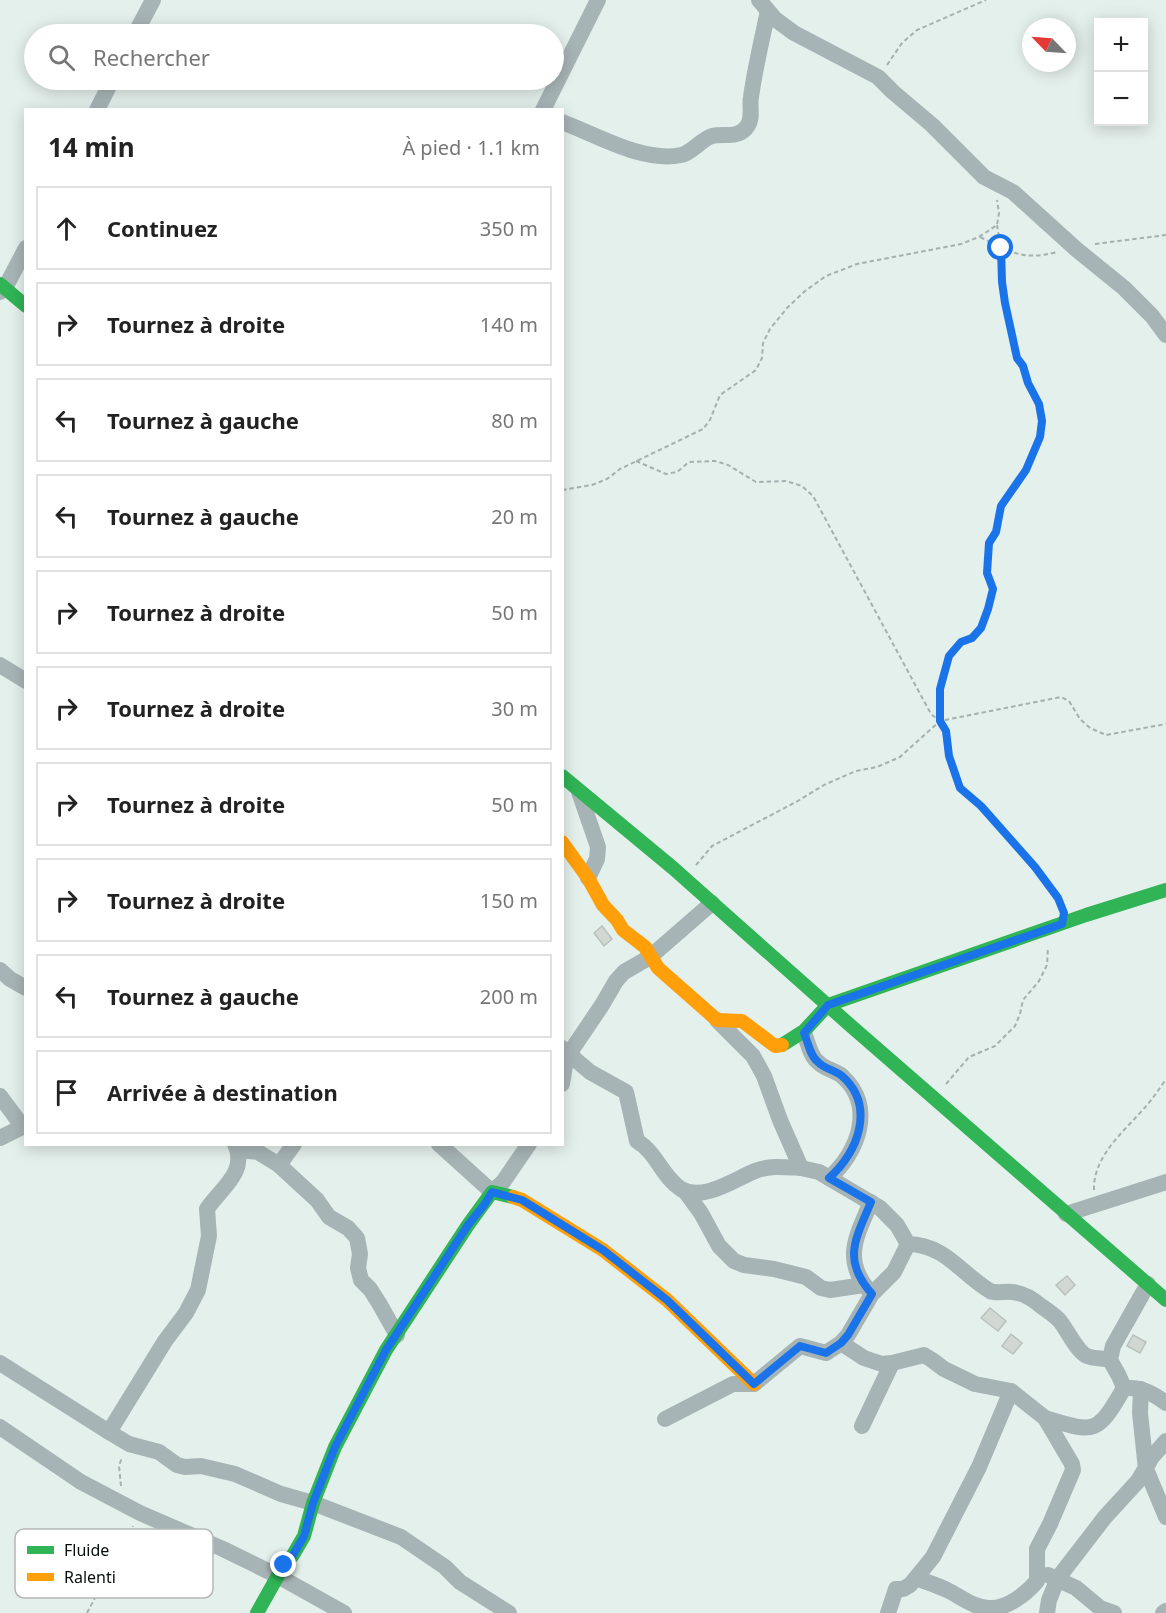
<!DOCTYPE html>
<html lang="fr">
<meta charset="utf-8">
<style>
:root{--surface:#fff;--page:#f2f2f2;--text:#222;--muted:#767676;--line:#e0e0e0}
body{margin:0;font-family:"Noto Sans",sans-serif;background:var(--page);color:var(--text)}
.controls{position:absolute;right:18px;top:18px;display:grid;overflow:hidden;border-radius:0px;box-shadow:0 3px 15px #0003}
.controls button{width:54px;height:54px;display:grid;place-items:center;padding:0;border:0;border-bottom:2px solid var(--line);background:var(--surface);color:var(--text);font:30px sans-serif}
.compass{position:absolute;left:1022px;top:18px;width:54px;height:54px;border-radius:50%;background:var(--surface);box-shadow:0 3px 15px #0003;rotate:295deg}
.stop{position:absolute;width:18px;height:18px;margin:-14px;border:4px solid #1a73e8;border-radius:50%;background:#fff}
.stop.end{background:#1a73e8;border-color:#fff;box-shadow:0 2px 6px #0008}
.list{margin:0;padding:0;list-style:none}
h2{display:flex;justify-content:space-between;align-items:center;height:78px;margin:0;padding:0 24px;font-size:26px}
h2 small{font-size:20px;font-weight:400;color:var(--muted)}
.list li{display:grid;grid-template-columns:39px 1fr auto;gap:18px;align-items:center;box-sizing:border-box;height:84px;margin:0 12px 12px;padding:0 12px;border:2px solid var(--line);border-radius:0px}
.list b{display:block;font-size:22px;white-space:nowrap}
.list em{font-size:20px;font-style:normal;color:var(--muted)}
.icon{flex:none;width:33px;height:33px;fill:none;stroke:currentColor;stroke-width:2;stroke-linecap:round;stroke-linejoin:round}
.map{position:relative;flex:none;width:1166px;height:1613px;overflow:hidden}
.search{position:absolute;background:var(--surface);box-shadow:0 3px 15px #0003;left:24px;top:24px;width:540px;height:66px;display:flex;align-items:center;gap:15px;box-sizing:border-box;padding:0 21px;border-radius:33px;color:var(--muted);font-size:22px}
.panel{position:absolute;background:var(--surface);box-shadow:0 3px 15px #0003;left:24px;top:108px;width:540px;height:1038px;border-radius:0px}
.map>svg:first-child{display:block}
.building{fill:#d1d8d4;stroke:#bac1bd;stroke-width:1.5}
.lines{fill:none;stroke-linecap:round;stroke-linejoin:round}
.path{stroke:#a5b0b0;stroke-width:2;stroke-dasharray:4.5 3;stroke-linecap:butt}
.street{stroke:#a7b4b5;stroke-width:16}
.fast{stroke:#30b455;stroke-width:14}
.slow{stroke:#ff9f0a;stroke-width:14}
.route{stroke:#1a73e8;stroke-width:8}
.key{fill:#fff;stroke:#b5b6b6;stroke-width:1.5}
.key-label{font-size:16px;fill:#070d0b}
</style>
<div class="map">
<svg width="1166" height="1613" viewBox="0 0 1166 1613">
<rect width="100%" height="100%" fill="#e4f0ec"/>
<g class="building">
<path d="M602,926l10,13 -8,7 -10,-13z"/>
<path d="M1067,1276l8,9 -10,10 -9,-10z"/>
<path d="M990,1308l16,13 -8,10 -17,-13z"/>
<path d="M1011,1334l11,9 -9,11 -11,-8z"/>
<path d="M1133,1335l13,7 -6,11 -13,-7z"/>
</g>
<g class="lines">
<g class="path">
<path d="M887,65l15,-22 15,-13 69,-30"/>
<path d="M980,237c31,15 42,24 77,15"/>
<path d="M1095,244l71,-9"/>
<path d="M636,461l30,13 11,-2 12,-10 26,-1 13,4 28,17 30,-1 16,5 11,10 118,218 9,7 6,10 3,25 11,32 21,18 55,61 25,38"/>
<path d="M562,490l30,-5 15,-6 13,-10 83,-40 7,-9 10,-25 36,-25 6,-12 1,-15 7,-14 17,-21 18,-17 21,-15 31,-12 104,-20 18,-7 18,-12 2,-12 -2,-13"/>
<path d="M940,721v-32l9,-33 12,-14 11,-4 9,-10 7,-19 5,-20 -6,-16 2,-30 7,-10 5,-27 25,-36 14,-33 2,-16 -3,-17 -11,-21 -5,-17 -6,-8 -12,-55 -4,-55 -4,-23"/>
<path d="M696,865l16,-19 84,-44 28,-17 32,-14 21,-4 23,-10 40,-36 121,-24 8,4 11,18 10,9 16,7 60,-11"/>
<path d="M946,1084l23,-27 26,-11 20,-20 5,-12 3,-14 16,-19 8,-16 1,-18"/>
<path d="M1094,1190c-1,-35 32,-60 53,-85 7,-8 13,-17 19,-26"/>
<path d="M121,1486l-2,-20 3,-9"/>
<path d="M87,1613l46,-87"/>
</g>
<g class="street">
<path d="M759,0l16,19 19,14 84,44 15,15 39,33 52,52 29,15 63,57 48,39 28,28 14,19"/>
<path d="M135,34l18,-34"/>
<path d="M97,110l15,-30"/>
<path d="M543,110l55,-110"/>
<path d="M562,122c35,13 81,41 119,33 11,-2 19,-15 31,-19 12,-3 24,3 34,-8 8,-9 3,-21 5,-31 4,-29 11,-58 17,-86"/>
<path d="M0,292l5,-4 21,-40"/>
<path d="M0,665l26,16"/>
<path d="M579,792l19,55 -1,12 -9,19"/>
<path d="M0,970l10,9 16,9"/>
<path d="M717,1020l36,36 11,20 16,44 21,48 18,4 61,36 17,17 11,19c38,1 52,29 82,47 6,3 15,0 22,1 11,1 21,7 29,14 6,4 13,9 18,14 8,9 18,32 28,36 7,3 16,2 23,4"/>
<path d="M804,1033c4,9 6,23 14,29 6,7 17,8 24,14 34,30 16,77 -13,102"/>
<path d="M562,1048l28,24 36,20 11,49c20,12 25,36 44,48 22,13 54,-10 74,-18 15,-6 30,-4 46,-3"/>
<path d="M562,1084l3,-18 8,-18 29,-43 14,-24 8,-9 26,-15 62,-54"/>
<path d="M0,1096l23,31"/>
<path d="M0,1138l26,-13"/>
<path d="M439,1144l53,48 11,-10 26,-38"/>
<path d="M238,1150l20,2 21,13 38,35 12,17 19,11 9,10 3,16 -2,14 3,12 9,9 9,14 18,32"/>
<path d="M279,1165l15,-21"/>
<path d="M685,1191l16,22 18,33 15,15 10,4 30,4 32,8 15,11 9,2 34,-5"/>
<path d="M1066,1214l100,-32"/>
<path d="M870,1292c-28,-32 -14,-55 1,-90"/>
<path d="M841,1343l23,15 18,6 10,-1 32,-8 8,5 12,9 31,15 36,7 34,27 27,46 1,6 -23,54 -13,25v32c-11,13 -30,28 -48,27 -15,0 -29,-12 -42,-18 -10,-5 -21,-8 -31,-12"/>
<path d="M0,1363l109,69 56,-91 21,-28 12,-23 11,-54 -2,-27c14,-21 41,-37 28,-65"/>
<path d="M1130,1388c14,0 25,7 36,15"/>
<path d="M1141,1389l-1,24 6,56 20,48"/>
<path d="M1045,1418c50,15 52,17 79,-30l-5,-12 -9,-16 3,-14 35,-62"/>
<path d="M665,1419l68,-35h21l46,-38 26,7 15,-10 7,-8 24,-41 22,-22 14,-28"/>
<path d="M862,1426l30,-63"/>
<path d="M0,1427l81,55 59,31 83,36 55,27 66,37"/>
<path d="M109,1432l20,12 30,8 18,13 8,2 16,-1 34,8 46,20 32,9 88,34 44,30 15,15 49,31"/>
<path d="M1048,1575l28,13 24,20 14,5"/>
<path d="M888,1613l8,-24h7l7,-4 23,-28 46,-90 32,-76"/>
<path d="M1047,1613l2,-13 9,-22 47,-61 33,-36 14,-24 14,-16"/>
<path d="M1163,1613l3,-2"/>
</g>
<g class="fast">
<path d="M0,284l26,22"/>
<path d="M562,776l111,92 178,158 315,274"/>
<path d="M782,1045l22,-14 24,-26 258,-90 80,-25"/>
<path d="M257,1613l27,-48 9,-10 11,-19 9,-33 22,-56 51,-97 82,-125 24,-33 21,5"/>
</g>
<g class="slow">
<path d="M562,842l26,36 15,27 14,15 6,10 22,17 13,21 59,52 25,1 33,25 7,-1"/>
<path d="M513,1197l9,3 81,50 64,50 87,84"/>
</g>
</g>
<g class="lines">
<path class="route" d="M284,1565l9,-10 11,-19 9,-33 22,-56 51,-97 82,-125 16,-20 8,-13 30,8 81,50 64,50 87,84 46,-38 26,7 15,-10 7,-8 24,-41c-30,-34 -17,-54 -1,-92l-42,-24c29,-25 47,-72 13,-102 -7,-6 -18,-7 -24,-14 -8,-6 -10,-20 -14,-29l24,-28 234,-81 2,-11 -6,-15 -23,-31 -54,-61 -21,-18 -11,-32 -3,-25 -6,-10v-32l9,-33 12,-14 11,-4 9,-10 7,-19 5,-20 -6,-16 2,-30 7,-11 5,-26 25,-36 14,-33 2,-16 -3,-17 -11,-21 -5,-17 -6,-8 -12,-55 -3,-21 -1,-34"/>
</g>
<rect x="15" y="1529" width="198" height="69" rx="9" class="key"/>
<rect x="27" y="1546" width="27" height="8" fill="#30b455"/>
<rect x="27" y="1573" width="27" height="8" fill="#ff9f0a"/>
<g class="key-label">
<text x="64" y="1556">Fluide</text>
<text x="64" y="1583">Ralenti</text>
</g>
</svg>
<div class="controls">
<button>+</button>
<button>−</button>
</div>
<svg class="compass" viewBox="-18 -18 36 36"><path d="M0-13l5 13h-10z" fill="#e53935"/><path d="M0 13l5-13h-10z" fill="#767676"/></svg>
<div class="stop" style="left:1001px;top:248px"></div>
<div class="stop end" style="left:284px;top:1565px"></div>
<div class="search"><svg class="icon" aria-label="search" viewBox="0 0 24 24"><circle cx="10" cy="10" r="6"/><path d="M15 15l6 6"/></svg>Rechercher</div>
<section class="panel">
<h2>14 min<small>À pied · 1.1 km</small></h2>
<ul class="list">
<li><svg class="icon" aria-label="ahead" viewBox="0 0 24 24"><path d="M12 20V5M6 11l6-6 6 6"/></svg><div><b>Continuez</b></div><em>350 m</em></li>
<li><svg class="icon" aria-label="right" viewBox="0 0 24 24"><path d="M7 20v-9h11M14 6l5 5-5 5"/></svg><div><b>Tournez à droite</b></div><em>140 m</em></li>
<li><svg class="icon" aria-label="left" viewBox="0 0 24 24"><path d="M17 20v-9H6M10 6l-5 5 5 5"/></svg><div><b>Tournez à gauche</b></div><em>80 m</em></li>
<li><svg class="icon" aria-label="left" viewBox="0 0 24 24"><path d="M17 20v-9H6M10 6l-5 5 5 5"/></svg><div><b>Tournez à gauche</b></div><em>20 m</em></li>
<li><svg class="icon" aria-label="right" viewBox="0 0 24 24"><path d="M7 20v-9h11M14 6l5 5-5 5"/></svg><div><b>Tournez à droite</b></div><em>50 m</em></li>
<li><svg class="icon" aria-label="right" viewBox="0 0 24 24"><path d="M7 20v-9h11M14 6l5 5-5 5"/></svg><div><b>Tournez à droite</b></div><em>30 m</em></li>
<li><svg class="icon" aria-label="right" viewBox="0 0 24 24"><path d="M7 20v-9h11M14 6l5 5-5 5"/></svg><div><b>Tournez à droite</b></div><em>50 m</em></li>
<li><svg class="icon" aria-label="right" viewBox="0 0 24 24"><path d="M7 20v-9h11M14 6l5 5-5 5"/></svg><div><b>Tournez à droite</b></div><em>150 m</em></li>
<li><svg class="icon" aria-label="left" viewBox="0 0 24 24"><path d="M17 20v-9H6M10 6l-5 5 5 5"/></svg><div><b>Tournez à gauche</b></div><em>200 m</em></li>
<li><svg class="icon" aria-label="arrive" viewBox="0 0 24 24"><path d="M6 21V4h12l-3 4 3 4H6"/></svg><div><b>Arrivée à destination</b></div></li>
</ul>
</section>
</div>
